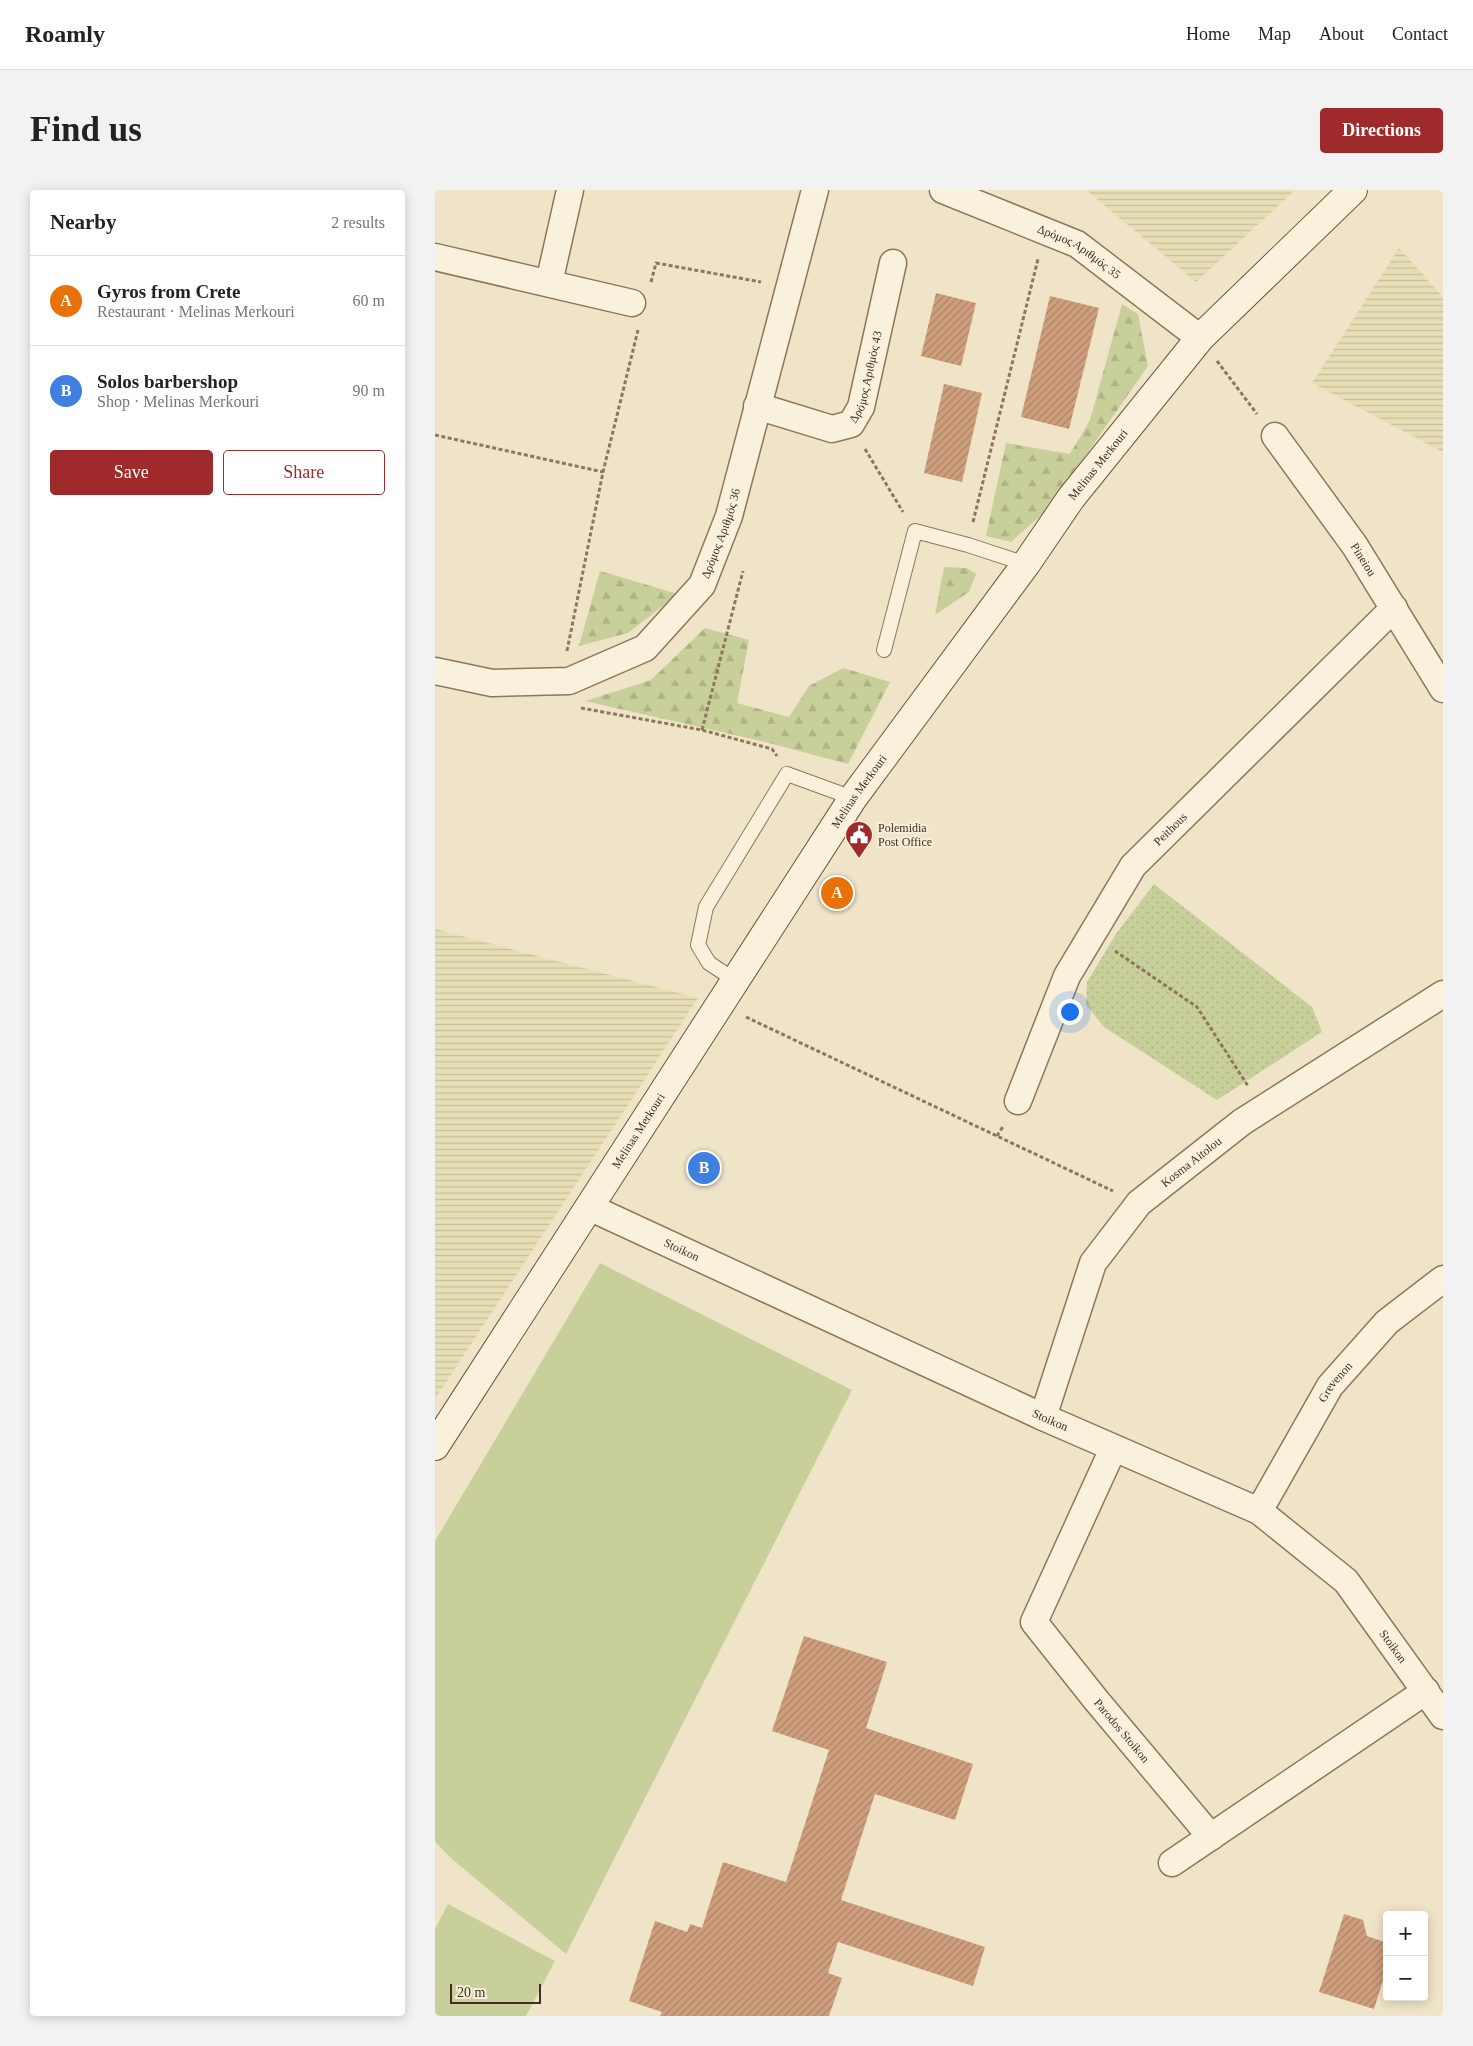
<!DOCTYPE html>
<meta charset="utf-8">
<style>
:root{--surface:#fff;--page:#f2f2f2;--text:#222;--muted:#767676;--line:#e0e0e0;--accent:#9e2a2b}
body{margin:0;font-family:"Times New Roman",serif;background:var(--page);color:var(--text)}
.controls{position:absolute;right:15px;bottom:15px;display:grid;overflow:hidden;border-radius:5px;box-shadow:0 2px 12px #0003}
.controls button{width:45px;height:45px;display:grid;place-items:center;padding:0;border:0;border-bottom:1px solid var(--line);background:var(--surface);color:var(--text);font:25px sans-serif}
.scale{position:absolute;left:15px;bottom:12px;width:91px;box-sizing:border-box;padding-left:5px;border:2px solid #3d2e20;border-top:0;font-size:14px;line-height:18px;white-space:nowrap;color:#3d2e20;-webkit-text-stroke:4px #f7eed8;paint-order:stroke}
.you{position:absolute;left:634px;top:821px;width:18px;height:18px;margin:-12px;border:4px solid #fff;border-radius:50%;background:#1a73e8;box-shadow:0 0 0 8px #1a73e833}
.badge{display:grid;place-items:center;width:32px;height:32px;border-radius:50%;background:var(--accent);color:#fff;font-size:16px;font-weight:700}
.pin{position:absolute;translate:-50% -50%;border:2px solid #fff;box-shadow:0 1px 5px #0006}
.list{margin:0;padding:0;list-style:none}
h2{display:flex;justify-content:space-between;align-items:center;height:65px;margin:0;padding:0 20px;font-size:21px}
h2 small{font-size:16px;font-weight:400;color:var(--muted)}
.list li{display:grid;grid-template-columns:32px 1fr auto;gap:15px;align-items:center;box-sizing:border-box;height:90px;padding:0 20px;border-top:1px solid var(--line)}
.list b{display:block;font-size:19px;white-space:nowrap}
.list p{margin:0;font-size:16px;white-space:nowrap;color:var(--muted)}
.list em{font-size:16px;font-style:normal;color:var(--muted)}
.actions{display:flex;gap:10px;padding:15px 20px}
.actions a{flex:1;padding:11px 0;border:1px solid var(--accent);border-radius:5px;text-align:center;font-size:18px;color:var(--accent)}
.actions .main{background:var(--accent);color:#fff}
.map{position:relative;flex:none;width:1008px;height:1826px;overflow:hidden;border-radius:5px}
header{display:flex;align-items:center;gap:30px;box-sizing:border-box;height:70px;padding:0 25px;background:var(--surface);border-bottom:1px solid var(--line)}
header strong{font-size:24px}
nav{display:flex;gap:28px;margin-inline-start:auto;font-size:18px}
.intro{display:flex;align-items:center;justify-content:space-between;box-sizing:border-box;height:120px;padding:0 30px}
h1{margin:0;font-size:35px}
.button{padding:12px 22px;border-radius:5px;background:var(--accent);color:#fff;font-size:18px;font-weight:700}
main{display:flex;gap:30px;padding:0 30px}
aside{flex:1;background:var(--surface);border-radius:5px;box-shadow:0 2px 12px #0003}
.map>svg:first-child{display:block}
.farmland{fill:url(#farmland-rules)}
.grass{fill:#c9cf9b}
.forest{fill:url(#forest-firs)}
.park{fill:url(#park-dots)}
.building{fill:url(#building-hatch)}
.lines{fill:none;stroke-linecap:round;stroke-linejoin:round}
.lane-casing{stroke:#8d765c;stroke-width:16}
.street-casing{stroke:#8d765c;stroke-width:29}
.secondary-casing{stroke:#6f573f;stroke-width:30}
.path{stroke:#8d765c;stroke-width:3;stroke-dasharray:4 2.5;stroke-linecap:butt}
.lane{stroke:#faf1dc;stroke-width:14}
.street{stroke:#faf1dc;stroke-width:26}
.secondary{stroke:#faf1dc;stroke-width:28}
.labels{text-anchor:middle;stroke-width:4;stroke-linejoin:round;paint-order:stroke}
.street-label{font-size:12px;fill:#3d2e20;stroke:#f7eed8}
.poi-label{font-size:12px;fill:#3d2e20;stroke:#f7eed8;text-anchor:start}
</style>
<header>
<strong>Roamly</strong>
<nav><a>Home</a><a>Map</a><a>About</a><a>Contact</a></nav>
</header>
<div class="intro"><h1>Find us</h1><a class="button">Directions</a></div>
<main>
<aside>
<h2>Nearby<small>2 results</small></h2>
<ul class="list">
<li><span class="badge" style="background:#e8710a">A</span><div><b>Gyros from Crete</b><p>Restaurant · Melinas Merkouri</p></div><em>60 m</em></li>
<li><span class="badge" style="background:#3f7fe0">B</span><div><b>Solos barbershop</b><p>Shop · Melinas Merkouri</p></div><em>90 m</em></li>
</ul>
<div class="actions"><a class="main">Save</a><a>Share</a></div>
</aside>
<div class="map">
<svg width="1008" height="1826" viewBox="0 0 1008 1826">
<defs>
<pattern id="farmland-rules" width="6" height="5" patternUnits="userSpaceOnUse" patternTransform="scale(1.25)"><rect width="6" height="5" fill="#e6deb5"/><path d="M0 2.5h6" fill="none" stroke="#c6bf9b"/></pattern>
<pattern id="forest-firs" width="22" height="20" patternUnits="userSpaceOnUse" patternTransform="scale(1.25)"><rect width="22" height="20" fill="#c9cf9b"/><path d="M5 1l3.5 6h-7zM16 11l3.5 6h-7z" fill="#aeb285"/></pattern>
<pattern id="park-dots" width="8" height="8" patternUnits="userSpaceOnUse" patternTransform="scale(1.25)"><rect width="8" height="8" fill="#c9cf9b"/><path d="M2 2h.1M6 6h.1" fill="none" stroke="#aeb285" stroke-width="1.8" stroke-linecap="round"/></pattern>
<pattern id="building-hatch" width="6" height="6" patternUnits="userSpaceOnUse" patternTransform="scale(1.25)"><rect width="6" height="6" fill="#cf9f7d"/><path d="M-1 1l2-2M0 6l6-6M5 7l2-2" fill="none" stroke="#a98266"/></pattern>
</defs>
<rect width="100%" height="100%" fill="#f0e4c8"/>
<g class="farmland">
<path d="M651,0h209l-99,92z"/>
<path d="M964,58l44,49v155l-131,-69z"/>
<path d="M0,739l263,69 -263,401z"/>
</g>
<g class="grass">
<path d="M165,1073l252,127 -286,564 -113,-94 -18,-18v-301z"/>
<path d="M13,1714l107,57 -29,55h-91v-87z"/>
</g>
<g class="forest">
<path d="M687,114l16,10 10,52 -99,142 -38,34 -25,-6 20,-93 64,11 20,-34z"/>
<path d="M509,377l23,1 9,6 -7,18 -34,23z"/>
<path d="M165,381l78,23 -50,39 -49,13z"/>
<path d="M270,438l44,12 -12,63 52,14 20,-31 34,-18 47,14 -42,82 -83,-22 -180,-41 66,-21z"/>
</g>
<path class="park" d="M719,694l158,123 10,25 -105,68 -113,-73 -18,-22 1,-23 29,-48z"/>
<g class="building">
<path d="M501,103l40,10 -15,63 -40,-10z"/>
<path d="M615,106l49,12 -30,121 -48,-12z"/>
<path d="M509,194l38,9 -20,89 -38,-9z"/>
<path d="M369,1446l83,26 -21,66 107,36 -18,56 -80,-26 -34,106 144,47 -12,39 -135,-44 -10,31 14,5 -13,38h-169l2,-4 -33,-11 26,-80 32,11 3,-8 12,4 21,-66 63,20 43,-132 -57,-19z"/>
<path d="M909,1724l19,6 4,16 20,7v38l-4,-1 -9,29 -55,-17z"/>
</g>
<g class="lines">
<defs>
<g id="lane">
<path d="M449,460l31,-119 53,14 58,19"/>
<path d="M301,791l-27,-18 -11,-18 8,-38 81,-133 66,24"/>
</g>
<g id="street">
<path id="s1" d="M508,0l134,54 123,94"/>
<path d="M0,67l197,46"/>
<path d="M114,93l21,-93"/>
<path id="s2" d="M322,216l75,23 19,-5 10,-17 32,-144"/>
<path id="s3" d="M840,246l80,110 88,143"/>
<path id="s4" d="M0,481l57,12 77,-2 76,-33 57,-63 27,-69 86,-326"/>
<path id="s5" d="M583,911l49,-125 66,-110 261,-258"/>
<path id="s6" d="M154,1017l454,210 216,94 87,70 97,135"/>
<path id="s7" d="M608,1227l50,-154 46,-60 103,-81 201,-128"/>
<path id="s8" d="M678,1259l-79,173 62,78 115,137"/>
<path id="s9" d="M824,1321l71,-125 57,-64 56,-43"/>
<path d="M737,1673l254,-172"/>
</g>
<g id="secondary">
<path id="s10" d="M0,1256l418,-648 173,-234 45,-66 129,-160 153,-148"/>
</g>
</defs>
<use href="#lane" class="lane-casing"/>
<use href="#street" class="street-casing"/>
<use href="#secondary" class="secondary-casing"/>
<g class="path">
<path d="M216,92l5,-19 105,19"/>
<path d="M782,171l40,53"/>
<path d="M0,245l168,37"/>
<path d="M430,259l38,63"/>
<path d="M538,332l65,-263"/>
<path d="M132,461l36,-179 35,-142"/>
<path d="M146,518l121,22 70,19 5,7"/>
<path d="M267,540l41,-159"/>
<path d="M680,761l82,56 51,79"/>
<path d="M311,827l367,174"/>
<path d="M562,946l7,-11"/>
</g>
<use href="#lane" class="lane"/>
<use href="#street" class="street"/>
<use href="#secondary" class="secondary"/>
</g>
<defs>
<symbol id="civic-pin" viewBox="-11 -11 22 30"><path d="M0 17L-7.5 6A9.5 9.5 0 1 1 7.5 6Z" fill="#9e2a2b" stroke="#f7eed8"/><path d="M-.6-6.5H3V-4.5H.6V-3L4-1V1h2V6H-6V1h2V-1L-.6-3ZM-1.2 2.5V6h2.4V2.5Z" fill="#fff"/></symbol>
</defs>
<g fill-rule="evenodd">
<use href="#civic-pin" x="408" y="629" width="32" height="43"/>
</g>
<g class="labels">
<g class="street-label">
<text dy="4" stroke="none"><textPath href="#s1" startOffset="150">Δρόμος Αριθμός 35</textPath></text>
<text dy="4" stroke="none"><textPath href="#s2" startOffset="148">Δρόμος Αριθμός 43</textPath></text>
<text dy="4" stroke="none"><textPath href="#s10" startOffset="1185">Melinas Merkouri</textPath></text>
<text dy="4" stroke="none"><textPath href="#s4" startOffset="358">Δρόμος Αριθμός 36</textPath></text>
<text dy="4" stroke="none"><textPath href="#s3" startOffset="152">Pineiou</textPath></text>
<text dy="4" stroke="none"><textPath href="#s10" startOffset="780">Melinas Merkouri</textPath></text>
<text dy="4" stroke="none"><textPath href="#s5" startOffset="315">Peithous</textPath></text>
<text dy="4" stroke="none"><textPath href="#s10" startOffset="375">Melinas Merkouri</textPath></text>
<text dy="4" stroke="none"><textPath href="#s7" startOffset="304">Kosma Aitolou</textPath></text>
<text dy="4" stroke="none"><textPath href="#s6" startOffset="102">Stoikon</textPath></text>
<text dy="4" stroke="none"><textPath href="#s9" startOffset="150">Grevenon</textPath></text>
<text dy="4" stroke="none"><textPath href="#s6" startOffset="508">Stoikon</textPath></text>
<text dy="4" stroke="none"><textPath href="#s6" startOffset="928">Stoikon</textPath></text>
<text dy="4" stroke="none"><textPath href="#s8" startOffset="330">Parodos Stoikon</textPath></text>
</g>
<g class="poi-label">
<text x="443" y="642">Polemidia<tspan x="443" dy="14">Post Office</tspan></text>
</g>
</g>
</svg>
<div class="controls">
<button>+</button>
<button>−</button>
</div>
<div class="scale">20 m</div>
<div class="you"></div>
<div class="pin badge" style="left:402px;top:703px;background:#e8710a">A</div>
<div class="pin badge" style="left:269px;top:978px;background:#3f7fe0">B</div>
</div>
</main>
